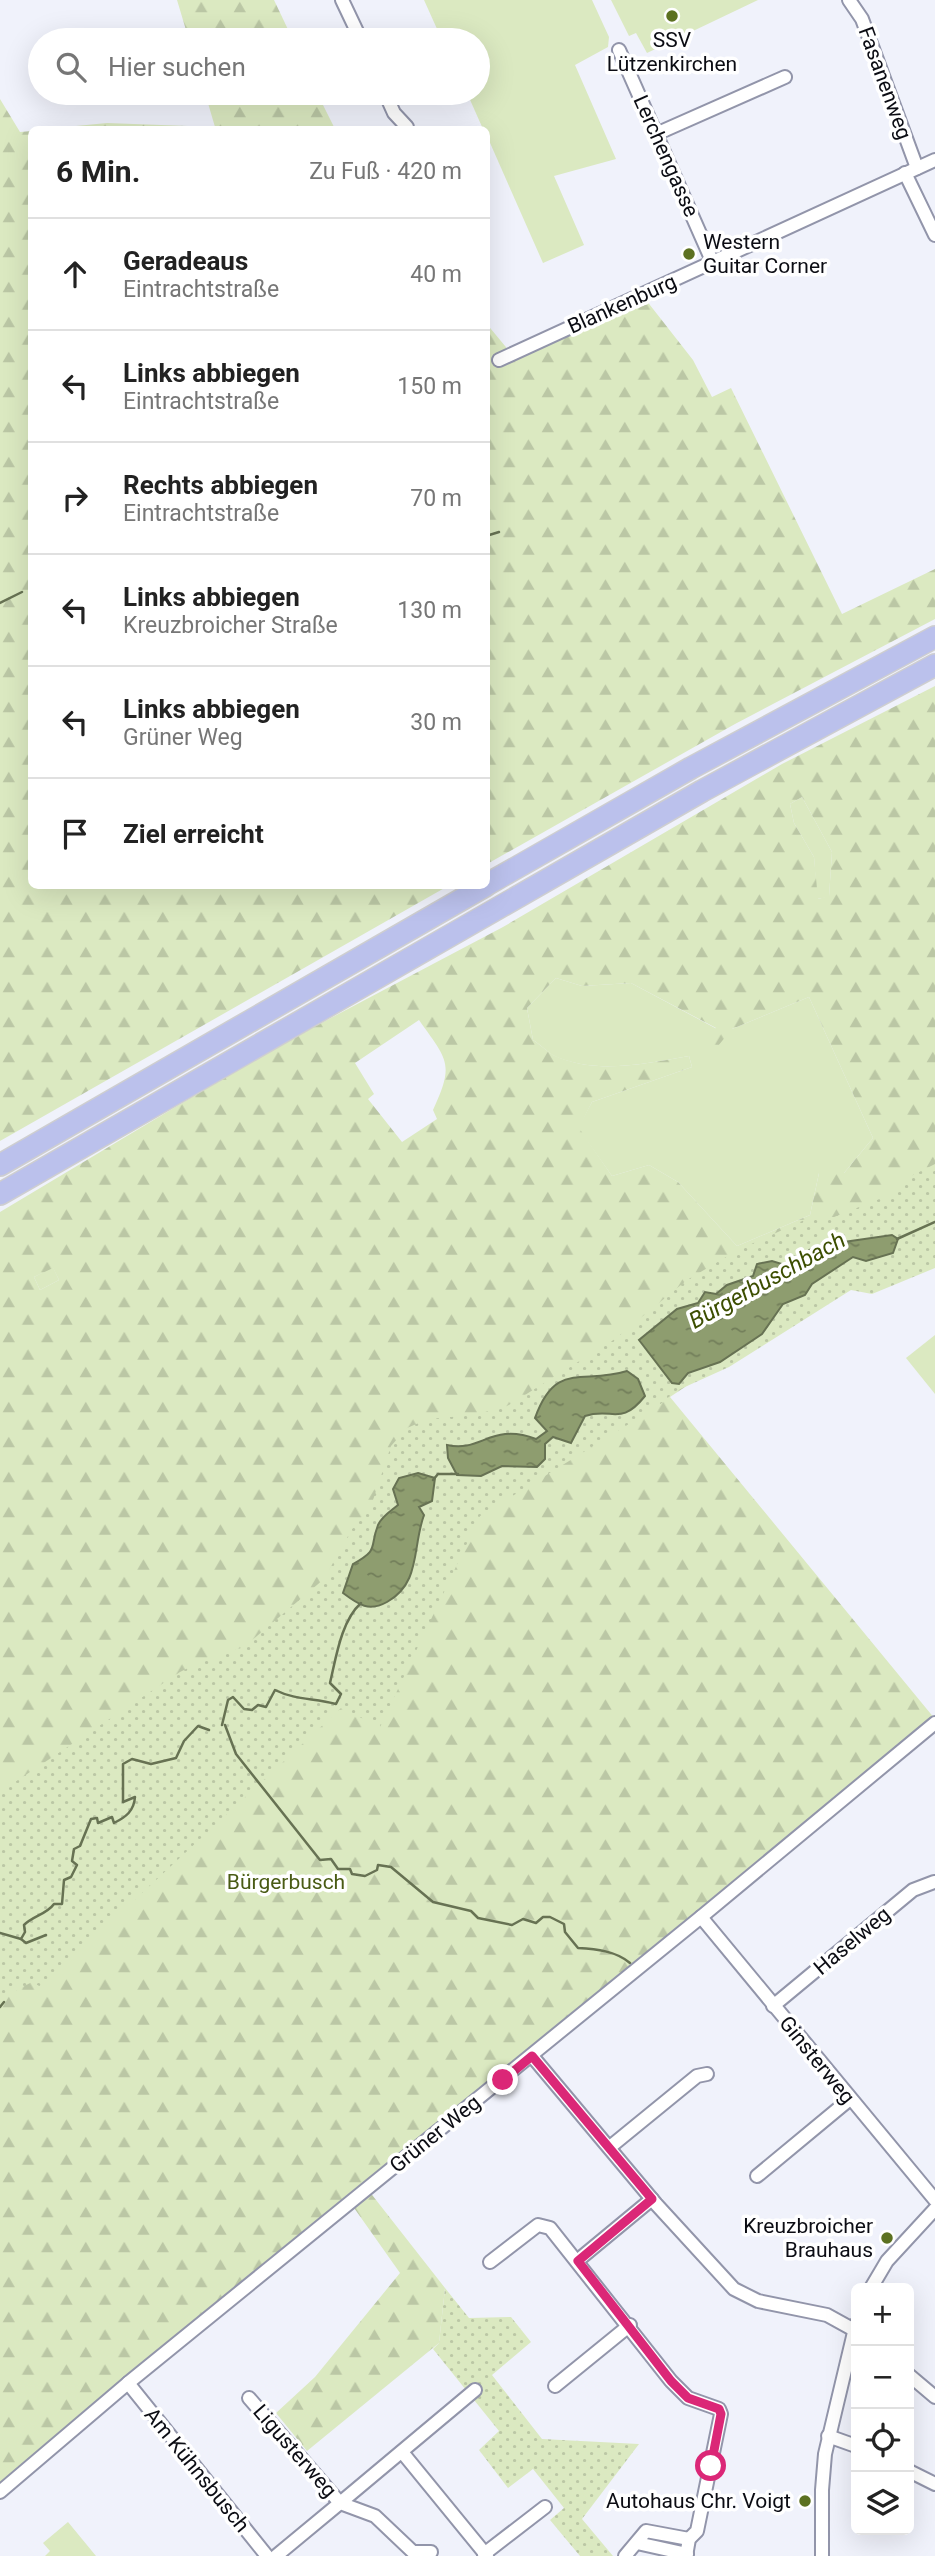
<!DOCTYPE html>
<html lang="de">
<meta charset="utf-8">
<style>
:root{--surface:#fff;--page:#f6f6f6;--text:#222;--muted:#767676;--line:#e0e0e0}
body{margin:0;font-family:Roboto,sans-serif;background:var(--page);color:var(--text)}
.controls{position:absolute;right:21px;bottom:21px;display:grid;overflow:hidden;border-radius:10px;box-shadow:0 7px 28px #0002}
.controls button{width:63px;height:63px;display:grid;place-items:center;padding:0;border:0;border-bottom:2px solid var(--line);background:var(--surface);color:var(--text);font:35px sans-serif}
.stop{position:absolute;width:21px;height:21px;margin:-16px;border:5px solid #db2777;border-radius:50%;background:#fff}
.stop.end{background:#db2777;border-color:#fff;box-shadow:0 2px 7px #0008}
.list{margin:0;padding:0;list-style:none}
h2{display:flex;justify-content:space-between;align-items:center;height:91px;margin:0;padding:0 28px;font-size:30px}
h2 small{font-size:23px;font-weight:400;color:var(--muted)}
.list li{display:grid;grid-template-columns:46px 1fr auto;gap:21px;align-items:center;box-sizing:border-box;height:112px;padding:0 28px;border-top:2px solid var(--line)}
.list b{display:block;font-size:26px;white-space:nowrap}
.list p{margin:0;font-size:23px;white-space:nowrap;color:var(--muted)}
.list em{font-size:23px;font-style:normal;color:var(--muted)}
.icon{flex:none;width:38px;height:38px;fill:none;stroke:currentColor;stroke-width:2;stroke-linecap:round;stroke-linejoin:round}
.map{position:relative;flex:none;width:935px;height:2556px;overflow:hidden}
.search{position:absolute;background:var(--surface);box-shadow:0 7px 28px #0002;left:28px;top:28px;width:462px;height:77px;display:flex;align-items:center;gap:18px;box-sizing:border-box;padding:0 24px;border-radius:38px;color:var(--muted);font-size:26px}
.panel{position:absolute;background:var(--surface);box-shadow:0 7px 28px #0002;left:28px;top:126px;width:462px;height:763px;border-radius:10px}
.map>svg:first-child{display:block}
.green{fill:#dbe9c1}
.forest{fill:url(#forest-firs);fill-rule:evenodd}
.park{fill:url(#park-dots)}
.water{fill:url(#water-ripples);stroke:#677253;stroke-width:2}
.lines{fill:none;stroke-linecap:round;stroke-linejoin:round}
.stream{stroke:#677253;stroke-width:2.5}
.street-casing{stroke:#9295aa;stroke-width:16}
.highway-casing{stroke:#ceced0;stroke-width:24}
.street{stroke:#fff;stroke-width:12}
.highway{stroke:#bbc1ec;stroke-width:21}
.route{stroke:#db2777;stroke-width:9}
.poi-dot{fill:#5c7121;stroke:#fff;stroke-width:2.5}
.labels{text-anchor:middle;stroke-width:7;stroke-linejoin:round;paint-order:stroke}
.poi-label{font-size:21px;fill:#0b0c13;stroke:#fff;text-anchor:end}
.street-label{font-size:21px;fill:#0b0c13;stroke:#fff}
.park-label{font-size:21px;fill:#495b14;stroke:#fff}
.water-label{font-size:23px;font-style:italic;fill:#3c4e01;stroke:#fff}
</style>
<div class="map">
<svg width="935" height="2556" viewBox="0 0 935 2556">
<defs>
<pattern id="forest-firs" width="22" height="20" patternUnits="userSpaceOnUse" patternTransform="scale(1.75)"><rect width="22" height="20" fill="#dbe9c1"/><path d="M5 1l3.5 6h-7zM16 11l3.5 6h-7z" fill="#bbc7a5"/></pattern>
<pattern id="park-dots" width="8" height="8" patternUnits="userSpaceOnUse" patternTransform="scale(1.75)"><rect width="8" height="8" fill="#dbe9c1"/><path d="M2 2h.1M6 6h.1" fill="none" stroke="#bbc7a5" stroke-width="1.8" stroke-linecap="round"/></pattern>
<pattern id="water-ripples" width="26" height="14" patternUnits="userSpaceOnUse" patternTransform="scale(1.75)"><rect width="26" height="14" fill="#8e9d6f"/><path d="M2 4q2-2 4 0t4 0M15 11q2-2 4 0t4 0" fill="none" stroke="#727e5a"/></pattern>
</defs>
<rect width="100%" height="100%" fill="#f0f2fb"/>
<g class="green">
<path d="M424,0h168l17,37 -1,10 -33,18 41,94 -62,17 30,69 -41,18 -56,-127 -1,-6 -3,-1 -16,-36h11v-53h-36z"/>
<path d="M611,0h147l-111,53 -11,-20 -7,3z"/>
<path d="M802,797l30,55 -3,45 -12,2 -3,-42 -20,-34 -4,-19z"/>
<path d="M556,978l26,8 49,-3 86,46h15l77,-32 64,141 -29,35h-25l-9,42 -73,31 -59,-64 -29,-17 -37,11 -34,-48 14,-26 100,-35 -3,-11c-41,7 -88,18 -130,2 -9,-3 -18,-13 -26,-18l-6,-32z"/>
<path d="M53,1267l6,13 -19,10 -6,-13z"/>
<path d="M935,1335v59l-29,-36z"/>
<path d="M68,2522l28,34h-51l5,-5 -7,-8z"/>
</g>
<g class="forest">
<path d="M177,0h97l19,40h-104z"/>
<path d="M205,93h112l18,36h-290l62,-6 108,4z"/>
<path d="M0,99l20,33 12,-1v755h416l-448,255z"/>
<path d="M639,291l54,69 19,37 19,-9 111,226 93,-45v50l-200,105 -248,140 -1,-541 24,29z"/>
<path d="M935,686v553l-157,86 -108,72 265,322 -935,767v-1274l274,-164 229,-121 279,-163zM802,797l30,55 -3,44 -11,3 -4,-42 -20,-34 -4,-19zM556,978l26,8 49,-3 85,45 -16,17 8,13 24,-29 77,-32 64,141 -29,35h-25l-9,42 -73,31 -59,-64 -29,-17 -37,11 -33,-48 13,-26 100,-35 -3,-11c-42,7 -88,18 -129,2 -10,-3 -19,-13 -27,-18l-6,-32zM419,1020c28,40 36,43 14,90l4,9 -35,23 -34,-43 6,-5 -19,-31zM53,1268l6,12 -19,10 -6,-13z"/>
<path d="M369,2191l76,97 -6,55 -132,108 -31,-38 39,-36 85,-104 -48,-68z"/>
</g>
<g class="park">
<path d="M935,1164v104l-63,26 -21,-4 -122,77 -53,24 -18,15 -178,110 -100,211 -39,-19 -300,279 -9,-5 -32,17v-207l180,-120 20,-10 44,-15 80,-68 28,-50 18,-20 21,-63 16,-18 21,-9 46,-4 33,-9 108,-67 72,-59 51,-30 73,-33h23l53,-21 24,-20z"/>
<path d="M445,2288l24,30 42,-1 20,25 -39,33 50,64 97,5 -57,75 31,37h-33l-30,-36 14,-12 -31,-39 -25,19 -29,-38 20,-19 -66,-82 6,-6z"/>
</g>
<g class="water">
<path d="M892,1235l6,4 -5,14 -27,8 -13,-4 -41,27 -7,11 -22,9 -21,30 -42,28 -32,11 -9,11 -7,-1 -33,-43 38,-31 21,-6 7,-11 11,2 11,-9 26,-9 4,-12 15,-3 13,4 31,-19z"/>
<path d="M627,1371l11,8 7,17c-25,31 -32,11 -60,20l-14,27 -18,-6 -8,7v15l-8,8 -35,-1 -21,10 -24,-1 -9,-17 -1,-13c34,8 44,-23 89,-6l11,-8 -12,-13c21,-58 47,-33 92,-47z"/>
<path d="M418,1473l17,5 -3,23 -13,6 5,8c-12,33 -3,68 -37,87 -18,10 -28,3 -44,-9l10,-29c27,-15 16,-16 25,-39 4,-9 13,-14 20,-20l-5,-16 6,-11z"/>
</g>
<g class="lines">
<g class="stream">
<path d="M486,536l13,-4"/>
<path d="M0,603l22,-11"/>
<path d="M897,1239l38,-17"/>
<path d="M433,1480l5,-6h20"/>
<path d="M222,1725l6,-25 5,-3 11,12 8,1 6,-5 8,2 9,-17c20,10 39,8 61,14l5,-10 -11,-11c6,-25 11,-62 31,-80"/>
<path d="M225,1725l11,29 84,106 11,-1 7,10h12l2,5 13,2 12,-6 1,-5 13,2 42,35 38,9 7,7 34,7 11,-6 13,4 7,-6h7l14,7 1,8 13,16c18,1 38,3 52,15"/>
<path d="M0,1933l21,6 4,-7 -1,-7c9,-9 23,-11 30,-21h8l2,-24 7,-3 6,-12 -5,-4 2,-12 6,-3 11,-27 6,-1 1,5 14,-6 2,6c12,-6 20,-12 21,-26l-12,5v-38l9,-5 19,5 25,-6 8,-17 14,-15 11,4"/>
<path d="M21,1939l5,4 20,-8"/>
<path d="M0,2007l4,-5"/>
</g>
<defs>
<g id="street">
<path d="M342,0l19,40"/>
<path d="M849,0l13,19 55,149"/>
<path d="M619,50l94,213"/>
<path d="M385,93l9,20 13,14"/>
<path d="M656,134l129,-57"/>
<path d="M905,173l30,62"/>
<path d="M499,360l436,-200"/>
<path d="M701,1917l234,283"/>
<path d="M773,2006l140,-116 21,-8"/>
<path d="M532,2056l124,148 78,85 24,12 69,14 29,16"/>
<path d="M610,2147l87,-71 10,-2"/>
<path d="M757,2176l93,-77"/>
<path d="M577,2261l75,-62"/>
<path d="M490,2262l48,-37 12,3 121,153 17,17 31,11 2,5 -24,117 -8,8 -3,17"/>
<path d="M871,2288l16,-27 48,-52"/>
<path d="M909,2375l26,22"/>
<path d="M128,2383l139,173"/>
<path d="M555,2386l75,-61"/>
<path d="M249,2398l91,105 135,-113"/>
<path d="M828,2436l28,10"/>
<path d="M402,2452l85,104"/>
<path d="M909,2471l26,13"/>
<path d="M0,2492l128,-109 573,-466 234,-194"/>
<path d="M637,2543l50,11"/>
<path d="M484,2554l61,-47"/>
<path d="M276,2556l64,-53 35,13 38,36h18"/>
<path d="M625,2556l21,-25 43,8"/>
<path d="M822,2556v-66l3,-36 31,-130"/>
</g>
<g id="highway">
<path d="M486,885l205,-117 244,-131"/>
<path d="M0,1165l485,-279"/>
<path d="M0,1194l702,-403 233,-126"/>
</g>
</defs>
<use href="#street" class="street-casing"/>
<use href="#highway" class="highway-casing"/>
<use href="#street" class="street"/>
<use href="#highway" class="highway"/>
</g>
<g class="lines">
<path class="route" d="M503,2080l29,-24 120,143 -74,62 93,120 17,17 31,11 2,5 -10,52"/>
</g>
<g class="poi-dot">
<circle cx="672" cy="16" r="7"/>
<circle cx="689" cy="254" r="7"/>
<circle cx="887" cy="2238" r="7"/>
<circle cx="805" cy="2501" r="7"/>
</g>
<g class="labels">
<g class="poi-label">
<text x="672" y="47" text-anchor="middle">SSV<tspan x="672" dy="24">Lützenkirchen</tspan></text>
<text x="703" y="249" text-anchor="start">Western<tspan x="703" dy="24">Guitar Corner</tspan></text>
<text x="873" y="2233">Kreuzbroicher<tspan x="873" dy="24">Brauhaus</tspan></text>
<text x="791" y="2508">Autohaus Chr. Voigt</text>
</g>
<g class="street-label">
<text transform="translate(885 83) rotate(70)" y="7">Fasanenweg</text>
<text transform="translate(666 156) rotate(66)" y="7">Lerchengasse</text>
<text transform="translate(622 304) rotate(-24)" y="7">Blankenburg</text>
<text transform="translate(852 1941) rotate(-40)" y="7">Haselweg</text>
<text transform="translate(817 2060) rotate(51)" y="7">Ginsterweg</text>
<text transform="translate(435 2134) rotate(-39)" y="7">Grüner Weg</text>
<text transform="translate(295 2451) rotate(49)" y="7">Ligusterweg</text>
<text transform="translate(197 2470) rotate(51)" y="7">Am Kühnsbusch</text>
</g>
<g class="park-label">
<text x="286" y="1889">Bürgerbusch</text>
</g>
<g class="water-label">
<text transform="translate(767 1280) rotate(-29)" y="8">Bürgerbuschbach</text>
</g>
</g>
</svg>
<div class="controls">
<button>+</button>
<button>−</button>
<button><svg class="icon" aria-label="locate" viewBox="0 0 24 24"><circle cx="12" cy="12" r="6"/><path d="M12 2v4M12 18v4M2 12h4M18 12h4"/></svg></button>
<button><svg class="icon" aria-label="layers" viewBox="0 0 24 24"><path d="M12 4l9 5-9 5-9-5zM3 14l9 5 9-5"/></svg></button>
</div>
<div class="stop" style="left:711px;top:2466px"></div>
<div class="stop end" style="left:503px;top:2080px"></div>
<div class="search"><svg class="icon" aria-label="search" viewBox="0 0 24 24"><circle cx="10" cy="10" r="6"/><path d="M15 15l6 6"/></svg>Hier suchen</div>
<section class="panel">
<h2>6 Min.<small>Zu Fuß · 420 m</small></h2>
<ul class="list">
<li><svg class="icon" aria-label="ahead" viewBox="0 0 24 24"><path d="M12 20V5M6 11l6-6 6 6"/></svg><div><b>Geradeaus</b><p>Eintrachtstraße</p></div><em>40 m</em></li>
<li><svg class="icon" aria-label="left" viewBox="0 0 24 24"><path d="M17 20v-9H6M10 6l-5 5 5 5"/></svg><div><b>Links abbiegen</b><p>Eintrachtstraße</p></div><em>150 m</em></li>
<li><svg class="icon" aria-label="right" viewBox="0 0 24 24"><path d="M7 20v-9h11M14 6l5 5-5 5"/></svg><div><b>Rechts abbiegen</b><p>Eintrachtstraße</p></div><em>70 m</em></li>
<li><svg class="icon" aria-label="left" viewBox="0 0 24 24"><path d="M17 20v-9H6M10 6l-5 5 5 5"/></svg><div><b>Links abbiegen</b><p>Kreuzbroicher Straße</p></div><em>130 m</em></li>
<li><svg class="icon" aria-label="left" viewBox="0 0 24 24"><path d="M17 20v-9H6M10 6l-5 5 5 5"/></svg><div><b>Links abbiegen</b><p>Grüner Weg</p></div><em>30 m</em></li>
<li><svg class="icon" aria-label="arrive" viewBox="0 0 24 24"><path d="M6 21V4h12l-3 4 3 4H6"/></svg><div><b>Ziel erreicht</b></div></li>
</ul>
</section>
</div>
